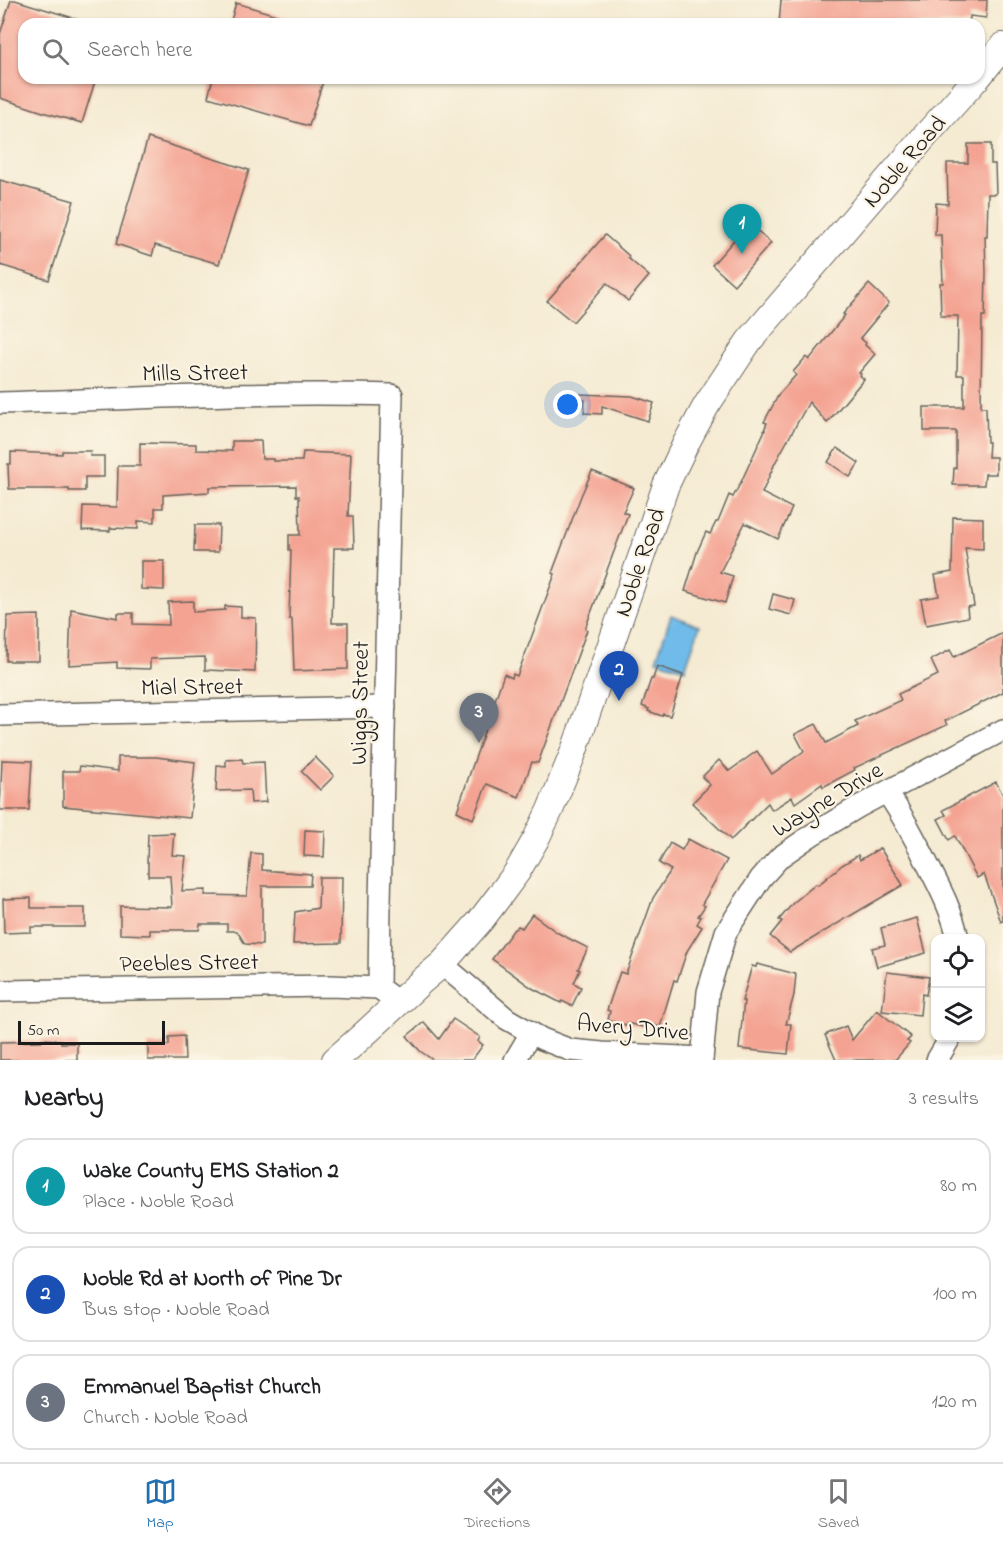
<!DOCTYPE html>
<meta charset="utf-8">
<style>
:root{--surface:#fff;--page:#f2f2f2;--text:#202124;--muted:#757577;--line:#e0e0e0;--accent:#1f6fb2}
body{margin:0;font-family:"Indie Flower",sans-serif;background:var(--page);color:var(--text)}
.controls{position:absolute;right:18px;bottom:18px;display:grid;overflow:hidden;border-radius:12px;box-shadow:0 2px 4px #0004}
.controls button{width:54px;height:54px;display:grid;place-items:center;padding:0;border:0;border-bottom:2px solid var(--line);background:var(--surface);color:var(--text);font:30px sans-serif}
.scale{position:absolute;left:18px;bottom:15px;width:147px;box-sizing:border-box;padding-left:6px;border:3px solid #1c1c1c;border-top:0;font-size:16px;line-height:21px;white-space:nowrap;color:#1c1c1c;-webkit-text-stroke:4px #fcf5e5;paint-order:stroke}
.you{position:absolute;left:568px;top:405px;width:21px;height:21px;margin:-15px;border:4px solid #fff;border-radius:50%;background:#1a73e8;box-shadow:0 0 0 9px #1a73e833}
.badge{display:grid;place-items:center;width:39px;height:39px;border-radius:50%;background:var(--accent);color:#fff;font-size:20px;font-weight:700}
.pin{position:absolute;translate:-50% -50px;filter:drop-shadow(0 2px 3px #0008)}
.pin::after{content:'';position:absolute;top:32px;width:21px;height:18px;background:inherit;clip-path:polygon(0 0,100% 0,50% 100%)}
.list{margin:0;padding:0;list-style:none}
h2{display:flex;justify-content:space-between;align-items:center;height:78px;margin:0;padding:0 24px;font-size:26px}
h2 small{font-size:20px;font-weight:400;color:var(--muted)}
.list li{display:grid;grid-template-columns:39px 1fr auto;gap:18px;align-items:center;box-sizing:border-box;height:96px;margin:0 12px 12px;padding:0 12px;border:2px solid var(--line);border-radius:18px}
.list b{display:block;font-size:22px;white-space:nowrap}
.list p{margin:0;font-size:20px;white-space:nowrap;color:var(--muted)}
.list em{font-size:20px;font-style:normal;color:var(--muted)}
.icon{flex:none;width:33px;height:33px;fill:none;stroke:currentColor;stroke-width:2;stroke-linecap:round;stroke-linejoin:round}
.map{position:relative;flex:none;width:1003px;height:1060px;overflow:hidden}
.search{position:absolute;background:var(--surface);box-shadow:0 2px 4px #0004;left:18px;right:18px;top:18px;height:66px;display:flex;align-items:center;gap:15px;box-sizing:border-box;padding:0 21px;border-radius:18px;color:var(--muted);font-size:22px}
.sheet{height:402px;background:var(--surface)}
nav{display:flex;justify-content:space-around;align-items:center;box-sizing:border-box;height:84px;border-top:2px solid var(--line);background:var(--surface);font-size:16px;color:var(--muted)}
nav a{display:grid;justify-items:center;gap:3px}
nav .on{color:var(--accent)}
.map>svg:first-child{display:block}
.water{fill:#70bbe9;stroke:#466c82;stroke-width:1.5}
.building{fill:#f4a392}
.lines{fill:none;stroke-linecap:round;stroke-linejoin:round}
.minor-casing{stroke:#68645c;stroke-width:24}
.tertiary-casing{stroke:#68645c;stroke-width:28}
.minor{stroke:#fff;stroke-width:21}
.tertiary{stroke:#fff;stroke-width:26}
.labels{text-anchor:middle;stroke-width:4.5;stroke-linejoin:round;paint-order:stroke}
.street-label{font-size:24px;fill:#1c1c1c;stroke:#fcf5e5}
</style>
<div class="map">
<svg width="1003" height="1060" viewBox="0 0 1003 1060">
<rect width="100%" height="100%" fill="#fcf5e5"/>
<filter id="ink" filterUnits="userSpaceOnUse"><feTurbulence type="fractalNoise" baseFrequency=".0167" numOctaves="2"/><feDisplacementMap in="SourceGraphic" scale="12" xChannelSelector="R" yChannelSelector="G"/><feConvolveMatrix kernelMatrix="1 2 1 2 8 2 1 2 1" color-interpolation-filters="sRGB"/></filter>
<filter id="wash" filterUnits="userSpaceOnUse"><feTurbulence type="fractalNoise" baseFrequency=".008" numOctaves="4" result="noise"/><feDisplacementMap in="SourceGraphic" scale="24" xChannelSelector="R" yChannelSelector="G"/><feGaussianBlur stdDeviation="1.35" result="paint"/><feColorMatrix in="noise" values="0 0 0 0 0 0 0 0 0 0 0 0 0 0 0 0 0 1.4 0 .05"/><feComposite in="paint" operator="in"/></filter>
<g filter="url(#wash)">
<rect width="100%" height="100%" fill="#f5ebd3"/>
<path class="water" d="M671,615l29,11 -15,43 -29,-9z"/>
<g id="blocks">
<g class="building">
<path d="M11,0h4l65,20 -1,4h-55v54h72l-14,45 -36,-10 -46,-15v-64z"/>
<path d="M781,0h206l-1,18 -16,-2 -1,8h-190z"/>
<path d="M236,3l57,17 -1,4h-62z"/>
<path d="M213,78h111l-15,48 -101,-29z"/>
<path d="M148,138l101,32 -30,94 -64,-19 -3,11 -36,-12z"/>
<path d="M968,144h23v20h4l1,30h-8l-1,42h-2l1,37 -1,43h-3l-1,91h5l1,35h2l-1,15h8v17h-11l-1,11h-31l1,-17h2v-37h-32v-24h40v-32h-7l1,-59h-17l-1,-33h3l-2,-48h-6l1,-32 12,1 -1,-41h21z"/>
<path d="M0,180l74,21 -25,79 -49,-15z"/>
<path d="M749,223l22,20 -37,42 -22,-20z"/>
<path d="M605,235l24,21 -1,2 21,18 -21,25 -21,-18 -34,39 -26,-21z"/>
<path d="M869,284l20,19 -29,35 6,5 -1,2 10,9 -16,19 2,1 -1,2 4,3 -37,44 -18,-21 -34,61 -13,30 30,15 -14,31 -33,-16 -25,49 13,4 -8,27 -40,-12 12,-39 9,-20 4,2 6,-12h2l11,-27 4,2 8,-15 24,-52h-1l3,-7 -3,-1 15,-28 17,-19 -3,-3 13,-15 3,3 36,-45 -2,-1z"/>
<path d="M578,394l54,2 22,7 -6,18 -46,-15v8l-18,-1 1,-13 -8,-2z"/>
<path d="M232,441h29l1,18h11v2h29l1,-9 48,2 -3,62h5l1,32h-20l-2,75h16v46l-54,2 -2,-52h-3l2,-69h-2v-15h11l-1,-39h-3v-10l-87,1v5l-46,3v13h-8v14l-17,-1v8l-28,-1v3l-28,-1 1,-24 34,1 1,-41h22v-23l56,1v6l36,1z"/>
<path d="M837,448l22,15 -9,14 -22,-15z"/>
<path d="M62,451h29l-1,5h14v21h-19v14h-16v-2h-60l-1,-25h3v-12l51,2z"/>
<path d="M592,471l42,17 -11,24 5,2 -43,115 2,1 -49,133 -6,-1 -13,35 -32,-13 -14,35 -16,-8 47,-137 8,4 1,-4 4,2 38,-102 -3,-1 29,-77z"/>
<path d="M953,517l30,1v31l-18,-1 9,58 -7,1 1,10 -42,8 -5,-26 18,-3 -4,-21 17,-3z"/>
<path d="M195,525h24l-1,27h-24z"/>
<path d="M141,561h23v29l-23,-1z"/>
<path d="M773,594l22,6 -4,15 -22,-6z"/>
<path d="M193,601v11l32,-2v-4l16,1v10l15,1 -1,54 -50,-2v-13l-55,2v10l-33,-1v-6l-48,3 2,-56 47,9v-5h15v11l36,1 -1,-23z"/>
<path d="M39,615v46h-33l1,-45z"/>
<path d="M1003,633v59l-58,29 2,4 -93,43 1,2 -32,17 -1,-3 -27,19 -3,-6 -20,13 -4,-7 -37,37 -39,-37 18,-18 -8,-8 17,-17 10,11 28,-20 15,23 32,-23 -9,-17 21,-10 10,19 32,-17 -3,-5 46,-21 -3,-6 40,-19 -7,-15 19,-10 4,7z"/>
<path d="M657,666l26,9 -13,41 -7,-2 -1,2 -14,-5 1,-2 -7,-3 9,-27h2z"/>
<path d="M118,757h38l39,5 -5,56 -127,-12v-35h16l1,-5 38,5z"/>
<path d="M315,757l19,19 -14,14 -19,-19z"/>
<path d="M242,759l1,4 21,-1 2,40 -15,1 -1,-13 -34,1 1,-26 9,1v-6z"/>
<path d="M2,760l30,1 -3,49h-29z"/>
<path d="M996,782l7,13v126l-2,1 -17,-48 -7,4 -22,-42 -6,4 -11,-21 8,-4 -3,-5z"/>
<path d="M305,830l20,1 -1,26 -20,-1z"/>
<path d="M174,833l-2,22 14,1 -4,35 24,-1 -1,5 42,1 4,-43 11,1v16l49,4 -1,12h-48v59l-17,-1 -8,-13h-10v-7h-27l-1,6h-49v5l-30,-1v-28l52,1 -2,-31h-22v-14h-1l1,-28z"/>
<path d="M688,839l39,21 -25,44 3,2 -7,10 3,1 -4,7 5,3 -15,24 -10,30 -3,-1 -14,47 -16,-5 -1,5 -16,-4 -1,2 -18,-5 2,-9 -3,-1 13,-38 6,2 27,-76 18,-28 -12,-7 11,-20 12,7z"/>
<path d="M880,848l23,37 -58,34h-1l-2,2 -52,31 -20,-16 12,-15 -3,-1 14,-17 23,-19 2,1 24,-20 16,-10 2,5z"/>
<path d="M319,877h23l-1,66 -48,1 2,-32 23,-4z"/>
<path d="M31,898v10h54v19h-54v5l-27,1 -1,-34z"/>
<path d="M532,914l26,19 30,15 -10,21 2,1 -6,13 7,4 -9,19 -10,-5 -1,2 -29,-15 -40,-29 22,-30h1l3,-3 4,2z"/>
<path d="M917,918l9,35 -49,14 -5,-19 13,-3 -4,-17z"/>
<path d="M757,964l39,10 -2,21 -8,29h5l-3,30 -49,-5 5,-48h-2l10,-35 4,1z"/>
<path d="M887,972l42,5 -3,18 -4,-1 -2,21 -38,-4z"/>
<path d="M877,1010l34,27 -4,4 3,2 -15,17h-59l-11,-25 21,-9 6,14z"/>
<path d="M453,1019l27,18 -2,4 5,4 -11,15h-39l-13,-9 -13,-15 17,-14 15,17z"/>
<path d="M184,1036l1,24h-37v-15h21v-8z"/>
<path d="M42,1039l19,1v3h16v17h-77v-18l42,-1z"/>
</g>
</g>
</g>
<g filter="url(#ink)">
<use href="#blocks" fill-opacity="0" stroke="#68645c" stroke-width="1.5"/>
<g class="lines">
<defs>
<g id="minor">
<path d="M0,403c130,-4 261,-12 392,-8l-12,507 -1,86 19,14"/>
<path d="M0,715l385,-8"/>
<path d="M887,792c15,23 29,48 41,73 12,23 25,48 30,74"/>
<path d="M442,964l65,55 35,20 28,11 32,3 100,5"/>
<path d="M0,991l331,-5 48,2"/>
<path d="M515,1060l16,-27"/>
<path d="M702,1060l6,-68 18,-60 35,-54 19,-21 33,-23 45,-27 145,-77"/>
<path d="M937,1060l13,-22"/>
</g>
<g id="tertiary">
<path d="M979,76l24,-30"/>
<path d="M335,1060l25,-22 63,-58 19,-16 39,-44 19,-25 17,-23 19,-33 14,-29 24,-59 92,-266 19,-40 21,-39 43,-65 177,-206 51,-57"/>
</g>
</defs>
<use href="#minor" class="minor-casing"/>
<use href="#tertiary" class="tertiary-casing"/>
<use href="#minor" class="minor"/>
<use href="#tertiary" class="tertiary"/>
</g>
</g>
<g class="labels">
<g class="street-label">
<text transform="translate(904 161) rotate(-49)" y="8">Noble Road</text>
<text transform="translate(195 372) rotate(-1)" y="8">Mills Street</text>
<text transform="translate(639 562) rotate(-71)" y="8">Noble Road</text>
<text transform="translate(192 686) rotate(-1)" y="8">Mial Street</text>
<text transform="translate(359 703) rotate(-89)" y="8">Wiggs Street</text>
<text transform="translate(827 799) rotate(-31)" y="8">Wayne Drive</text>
<text transform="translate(189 962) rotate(-1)" y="8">Peebles Street</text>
<text transform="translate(633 1027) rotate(5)" y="8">Avery Drive</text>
</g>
</g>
</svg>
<div class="controls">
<button><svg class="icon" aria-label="locate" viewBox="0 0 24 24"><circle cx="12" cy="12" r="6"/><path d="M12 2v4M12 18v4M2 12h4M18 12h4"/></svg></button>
<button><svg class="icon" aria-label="layers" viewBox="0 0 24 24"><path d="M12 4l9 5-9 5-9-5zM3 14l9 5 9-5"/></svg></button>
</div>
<div class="scale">50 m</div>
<div class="you"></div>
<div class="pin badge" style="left:742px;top:254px;background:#0f9aa8">1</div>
<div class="pin badge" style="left:619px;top:701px;background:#1a4fb4">2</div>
<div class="pin badge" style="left:479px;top:743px;background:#6b7280">3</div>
<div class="search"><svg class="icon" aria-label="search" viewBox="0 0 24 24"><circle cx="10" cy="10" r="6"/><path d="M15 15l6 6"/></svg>Search here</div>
</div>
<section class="sheet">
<h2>Nearby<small>3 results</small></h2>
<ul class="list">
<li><span class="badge" style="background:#0f9aa8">1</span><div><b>Wake County EMS Station 2</b><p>Place · Noble Road</p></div><em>80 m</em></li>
<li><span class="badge" style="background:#1a4fb4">2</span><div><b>Noble Rd at North of Pine Dr</b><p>Bus stop · Noble Road</p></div><em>100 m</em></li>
<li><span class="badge" style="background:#6b7280">3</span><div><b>Emmanuel Baptist Church</b><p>Church · Noble Road</p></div><em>120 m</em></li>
</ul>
</section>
<nav>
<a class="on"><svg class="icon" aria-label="map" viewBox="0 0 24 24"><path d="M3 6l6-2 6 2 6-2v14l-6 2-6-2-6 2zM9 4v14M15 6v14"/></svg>Map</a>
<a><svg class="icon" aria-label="directions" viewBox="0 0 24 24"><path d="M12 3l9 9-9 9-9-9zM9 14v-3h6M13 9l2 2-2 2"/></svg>Directions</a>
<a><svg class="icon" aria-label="saved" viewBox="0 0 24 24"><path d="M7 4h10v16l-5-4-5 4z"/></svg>Saved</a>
</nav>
